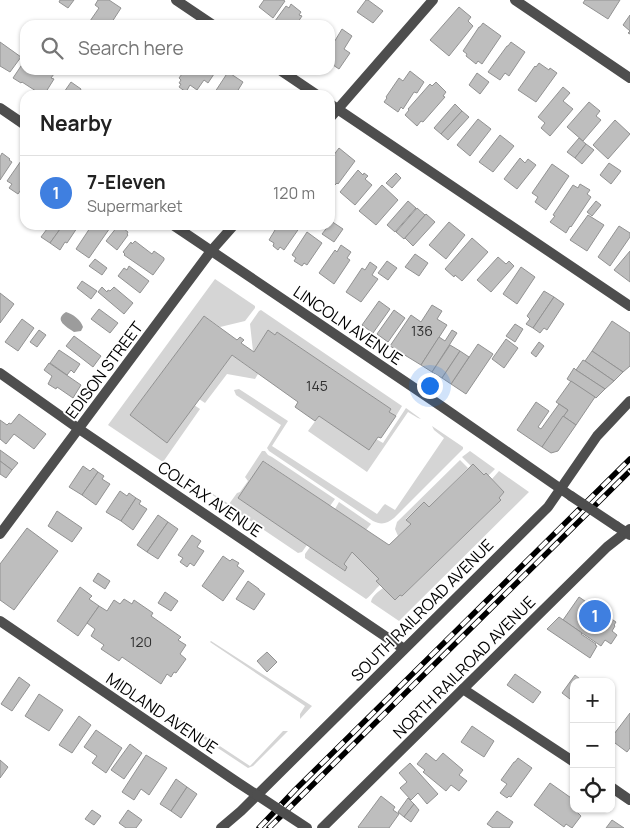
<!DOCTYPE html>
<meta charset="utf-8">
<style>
:root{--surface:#fff;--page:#f2f2f2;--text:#222;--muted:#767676;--line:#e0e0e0;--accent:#000}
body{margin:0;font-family:Manrope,sans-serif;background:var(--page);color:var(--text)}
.controls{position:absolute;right:15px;bottom:15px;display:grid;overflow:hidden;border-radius:10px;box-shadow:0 1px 4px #0004}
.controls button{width:45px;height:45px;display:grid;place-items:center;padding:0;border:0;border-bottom:1px solid var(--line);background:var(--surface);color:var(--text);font:25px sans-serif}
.you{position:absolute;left:429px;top:385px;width:18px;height:18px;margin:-12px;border:4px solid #fff;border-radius:50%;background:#1a73e8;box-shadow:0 0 0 8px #1a73e833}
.badge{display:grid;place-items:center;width:32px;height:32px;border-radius:50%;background:var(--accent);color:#fff;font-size:16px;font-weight:700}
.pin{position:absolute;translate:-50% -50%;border:2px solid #fff;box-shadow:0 1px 5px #0006}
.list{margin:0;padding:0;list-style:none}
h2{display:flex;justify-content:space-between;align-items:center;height:65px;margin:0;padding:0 20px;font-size:21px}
h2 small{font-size:16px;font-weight:400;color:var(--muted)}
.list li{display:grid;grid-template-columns:32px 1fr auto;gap:15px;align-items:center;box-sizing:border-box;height:75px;padding:0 20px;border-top:1px solid var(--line)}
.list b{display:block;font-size:19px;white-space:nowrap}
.list p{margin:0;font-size:16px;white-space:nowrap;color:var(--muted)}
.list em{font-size:16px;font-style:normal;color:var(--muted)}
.icon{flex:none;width:28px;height:28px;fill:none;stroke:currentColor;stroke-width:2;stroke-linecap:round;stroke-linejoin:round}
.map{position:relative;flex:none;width:630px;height:828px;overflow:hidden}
.search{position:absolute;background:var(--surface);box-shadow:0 1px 4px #0004;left:20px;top:20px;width:315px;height:55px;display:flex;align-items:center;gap:12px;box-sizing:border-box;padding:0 18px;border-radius:15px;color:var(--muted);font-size:19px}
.panel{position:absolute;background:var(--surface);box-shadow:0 1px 4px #0004;left:20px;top:90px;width:315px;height:140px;border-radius:15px}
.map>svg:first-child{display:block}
.green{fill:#d5d5d5}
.water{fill:#9c9c9c}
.building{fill:#bebebe;stroke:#929292}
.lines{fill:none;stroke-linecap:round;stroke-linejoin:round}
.minor{stroke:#4e4e4e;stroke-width:10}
.tertiary{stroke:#4e4e4e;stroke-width:10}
.rail-casing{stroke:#000;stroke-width:5.5}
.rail{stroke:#fff;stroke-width:4;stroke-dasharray:11;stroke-linecap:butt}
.tertiary-bridge{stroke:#4e4e4e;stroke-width:10}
.labels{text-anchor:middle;stroke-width:4;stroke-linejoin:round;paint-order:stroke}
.number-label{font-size:14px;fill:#303030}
.street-label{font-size:16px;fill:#000;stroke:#fff}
</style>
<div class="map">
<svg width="630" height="828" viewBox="0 0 630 828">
<rect width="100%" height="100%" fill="#fff"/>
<g class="green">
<path d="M215,279l40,27v2l-10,13 -25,6 -16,-11 -74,99 37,27 27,-37 6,4 -37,53 -55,-37z"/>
<path d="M261,310l141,96 -6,10 -7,-4 2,-3 -114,-77 -2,3 -7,-4 -14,21 -1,-1 -3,-27 9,-13z"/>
<path d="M232,355l26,19 -3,5 -28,-5 -22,29 -6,-4z"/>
<path d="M239,389l49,32 -16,25 105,68 6,-8 2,-2 10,6 49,-72 -10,-8 -2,-4 31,21v2l-69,69c-7,6 -13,7 -21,3l-104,-70 -2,-3 14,-23 -45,-30 -2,-5z"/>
<path d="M406,408l15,11 -3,-1 -10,-6 -41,60 -59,-41 11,-15 57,23 7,4z"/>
<path d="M262,451h3l3,4 4,2 63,42 -5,7 -66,-45 -26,37 69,47 -5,7 -4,1 -109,-74 40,25 8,-11 3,-1 8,-11 -3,-4z"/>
<path d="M470,451l25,18 -7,7 -2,-3 -2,2 -11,-11 -2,2 -9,-9z"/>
<path d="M460,460l8,8 -39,39 -5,-5 -18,17 5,5 -13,12 -3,-7 2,-7z"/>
<path d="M499,471l30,21 -130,129 -28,-19c1,-6 7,-10 12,-14l12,12 5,-5 2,1 99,-96 -2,-2 5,-6 -12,-13z"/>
<path d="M339,502l32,22 -5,6 -31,-21z"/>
<path d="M310,547l34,24 3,-4 -3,-3 8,-12 27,27 -3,2 4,4c-5,4 -9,11 -14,14l-61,-41v-4z"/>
<path d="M211,641l101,65 -12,13v-5l5,-8 -95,-64z"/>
<path d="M176,717l74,49 33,-35h5l-35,35 -5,2 -74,-49z"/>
</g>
<path class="water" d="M66,312c7,2 15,8 17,15l-2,4 -7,1c-7,-5 -21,-12 -8,-20z"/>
<g class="building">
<path d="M60,0h14l-6,8 -9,-6z"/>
<path d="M98,0h11l12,8 -11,17h-14l-6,-4 9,-13 -4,-3z"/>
<path d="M264,0h19l2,1 -12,17 -14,-11z"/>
<path d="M366,0h2l15,11 -10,12 -16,-11z"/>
<path d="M585,0h35l-12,19 -25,-16z"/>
<path d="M291,4l10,8 -2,3 3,1 -6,9h-24l14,-19 3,2z"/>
<path d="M459,7l12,10 -3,4 5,5 -24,30 -19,-16z"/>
<path d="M630,15v19l-2,-1 2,-2 -7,-6z"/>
<path d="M483,23l18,13 -19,28 -4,-3 -2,3 -10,-8 1,-2 -4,-3 16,-24h1z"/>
<path d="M342,29l10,7 -8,13 6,4 -11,16 -9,-6v-14z"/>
<path d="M0,42l21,15 -11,15 -10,-6z"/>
<path d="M511,42l14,10 -16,24 -4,-3 -5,7 -12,-8 19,-26h1z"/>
<path d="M23,63l2,1v6h32l-6,8 3,1 -10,16h-2l-20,-13 -1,1 -8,-5z"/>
<path d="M539,63l10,7 1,-2 7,5 -21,29 -18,-12 17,-24 1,1z"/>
<path d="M185,70h30l1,1 -8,12 -4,-3 -7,10 -7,-5 -4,7 -7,-5 2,-3 -2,-1 2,-3 -2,-2z"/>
<path d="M410,71l14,11 -7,11 -3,-1 -11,17 -2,-2 -3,5 -14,-10 3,-4 -1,-1 13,-19 4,3z"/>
<path d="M228,72l15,10 -8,13h-22z"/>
<path d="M477,73l12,9 -9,12 -11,-9z"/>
<path d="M71,82l10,7 -3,6h-16z"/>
<path d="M436,82l10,10 -3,4 2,1 -22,25 -2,-1 -4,5 -12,-11 4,-5 -1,-1 22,-25 2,2z"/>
<path d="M563,87l7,6 -7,8 10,8 -23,27 -9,-8 4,-5 -7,-6z"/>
<path d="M589,102l11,9 -4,5 5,4 -18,21 -16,-14z"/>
<path d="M455,104l7,7 -21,23 -7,-6z"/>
<path d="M462,111l7,6 -21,23 -7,-6z"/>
<path d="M478,119l13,10 -21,27 -13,-11z"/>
<path d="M615,120l15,14 -22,25 -15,-14z"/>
<path d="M500,135l14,11 -21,26 -14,-10z"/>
<path d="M579,138l7,6 -11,14 -8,-6z"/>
<path d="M586,144l8,6 -12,14 -7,-6z"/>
<path d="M339,148l16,13 -17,23 -1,-1 -2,2 -5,-3v-22z"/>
<path d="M2,153l8,6 -1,1 3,2 -12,18v-23z"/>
<path d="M25,157v27l-7,10 -9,-6 3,-4 -5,-3 16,-23 1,1z"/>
<path d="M520,158l5,5 3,-4 8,6 -19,24 -13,-10z"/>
<path d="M609,163l12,8 -10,13 -11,-9z"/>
<path d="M552,164l17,12 -23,34 -11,-8 3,-5 -6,-4z"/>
<path d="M358,170l5,5 1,-2 4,3 -3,3 7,6 -17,20 -15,-13z"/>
<path d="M396,173l5,5 -9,10 -6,-5z"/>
<path d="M580,184l10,6 -3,4 4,3 -20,30 -1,-1 -4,7 -16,-11 5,-6 -2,-1 20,-30 5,3z"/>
<path d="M382,185l16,15 -22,25 -17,-14z"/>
<path d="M408,201l8,7 -21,24 -8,-7z"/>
<path d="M596,201l5,4 -9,11 -5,-4z"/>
<path d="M417,208l8,7 -21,24 -8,-7z"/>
<path d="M426,214l9,8 -22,24 -8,-8z"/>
<path d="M588,215l16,10 -17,26 -17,-11z"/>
<path d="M331,221l12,8 -9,13 -12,-8 7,-9h1z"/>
<path d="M449,222l16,13 -19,24 -17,-14z"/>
<path d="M47,225h16l-13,18 -9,-6 6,-8 -2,-1z"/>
<path d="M63,225h16l-12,18 -2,-1 -5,8 -10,-7z"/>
<path d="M92,225h20l-23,33 -13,-9z"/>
<path d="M119,225l9,7 -1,2 1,1 -11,15 -11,-9 11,-14 1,1z"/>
<path d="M278,225h19l3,2 -16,23 -4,-3 -2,3 -5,-4 1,-3 -5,-3z"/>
<path d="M619,226l11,7v4l-20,29 -12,-9z"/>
<path d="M307,232l15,11 -15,22 -3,-2 -2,3 -8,-5 2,-3 -4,-3z"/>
<path d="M472,238l16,14 -26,29 -7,-6 -1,2 -9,-8z"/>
<path d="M135,241l17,13 2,-3 10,7v2l-11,15 -29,-20 1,-1 -2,-2 8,-10 1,2z"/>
<path d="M341,245l10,7 -4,6 3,2 -16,24 -15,-11 16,-23 2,2z"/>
<path d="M630,251v31l-16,-12z"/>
<path d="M415,254l13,9 -9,13 -14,-9z"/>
<path d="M498,257l8,7 3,-3 5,5 -23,26 -14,-12z"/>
<path d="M95,259l12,9 -5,7 -13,-9z"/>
<path d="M387,261l10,7 -9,12 -10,-7z"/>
<path d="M370,262l7,5 -5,8 6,4 -17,23 -15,-10 16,-24 3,2z"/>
<path d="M129,266l20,15 -9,12 -22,-17 6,-8 3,2z"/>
<path d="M521,267l14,10 -18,27 -14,-10z"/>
<path d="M82,281l15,10 -6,8 -14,-11z"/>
<path d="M102,287l5,5 1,-2 2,1 4,-4 19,16 -9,11 -26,-22z"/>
<path d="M544,291l10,6 -21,31 -7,-4 4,-5 -3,-3z"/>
<path d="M0,293l14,11 -14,19z"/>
<path d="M554,297l10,7 -17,26 -3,-2 -4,5 -7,-5z"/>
<path d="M379,301l11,8 -17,24 -11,-8z"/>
<path d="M432,305l10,6 -5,8 10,6 -26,40 -31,-19 21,-31 10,7z"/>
<path d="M99,309l19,14 -8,10 -19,-14z"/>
<path d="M394,310l11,8 -17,24 -11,-8z"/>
<path d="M204,316l33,24 3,-3 4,3 -3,3 13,9 14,-22 7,5 2,-3 114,77 -2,3 7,4 -15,22 -3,-1 -9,13 -50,-34 -4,5 -20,-14 3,-5 -66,-47 -65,88 -37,-28z"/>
<path d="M22,319l12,9 -16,23 -13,-9z"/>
<path d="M612,321l18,12v33l-7,6 -31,-21z"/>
<path d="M515,324l8,5 -8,13 -9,-6z"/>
<path d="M39,330l7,5 -9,12 -7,-5z"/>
<path d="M452,330l5,3 -25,39 -11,-7 18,-28 6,4z"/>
<path d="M74,336l27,20 -8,11 -27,-21z"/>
<path d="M506,339l12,9 -14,20 -12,-9z"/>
<path d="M539,342l5,4 -8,11 -5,-4z"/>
<path d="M478,344l15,10 -27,40 -15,-10z"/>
<path d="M450,345l10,6 -18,27 -10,-6z"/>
<path d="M59,350l21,14 -6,9 -3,-3 -4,5 -17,-12z"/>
<path d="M460,351l9,6 -18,27 -9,-6z"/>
<path d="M592,351l31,21 -9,9 -29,-20z"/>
<path d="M583,360l2,1 29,20 -9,8 -29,-19z"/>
<path d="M49,363l32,22 -8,13 -16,-11 -1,2 -8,-5 4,-8 -8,-6z"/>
<path d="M574,368l2,2 29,19 -9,9 -29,-19z"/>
<path d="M571,381l24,16 -19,28 -13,-9 5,-6 -12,-8z"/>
<path d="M536,402l13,9 -11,16 3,2 18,-25 9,6 -26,37 -25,-17z"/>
<path d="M19,414l27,20 -12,15 -20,-15 -8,10 -6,-5v-19l7,5 2,-2 2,1z"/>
<path d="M563,416l13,9 -18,26 -7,2 -9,-6z"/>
<path d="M0,450l18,13 -6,7 -12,-9z"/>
<path d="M0,461l12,9 -6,8 -6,-4z"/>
<path d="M263,461l126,84 22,-21 -5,-4 18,-18 5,5 44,-43 11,11 2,-2 18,19 -5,6 2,2 -99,96 -2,-1 -5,5 -19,-19 3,-2 -27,-27 -8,12 3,3 -2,4 -107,-73z"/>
<path d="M83,466l7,5 3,-3 5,4 -16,23 -13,-8z"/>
<path d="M98,472l6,4 -2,3 8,5 -14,21 -14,-10z"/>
<path d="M120,491l7,5 2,-3 7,5 -15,23 -15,-9z"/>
<path d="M136,498l5,3 -2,3 8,5 -14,21 -12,-9z"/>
<path d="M57,511l25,17 -10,14 -24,-16z"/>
<path d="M158,515l10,7 -21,30 -10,-7z"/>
<path d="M168,522l10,7 -20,30 -11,-7z"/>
<path d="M27,528l31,23 -44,59 -14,-10v-36z"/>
<path d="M192,535l9,6 -4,6 7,4 -10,15 -4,-3 -3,4 -7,-5 3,-4 -5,-3z"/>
<path d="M223,556l7,5 2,-2 7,4 -2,3 7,5 -21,30 -21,-15z"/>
<path d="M98,573l12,8 -5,8 -12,-8z"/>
<path d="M248,581l11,8v1l6,4 -11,16 -18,-11z"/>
<path d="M80,587l12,9 -3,3 10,7 -21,30 -21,-15z"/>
<path d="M165,592l13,9 -7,10 -13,-8z"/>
<path d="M579,597l37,25 -2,3 1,1 -3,5 5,4 -6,9 -6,-4 -4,6 -38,-26z"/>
<path d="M124,599l8,5 2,-4 19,13 -2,3 30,21 -3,3 8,5 -6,9 6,5 -10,14 -2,-1 -3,5 -4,-3 -6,10 -39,-27 -3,4 -18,-12 3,-4 -13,-9 4,-7 -8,-6 12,-17 8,5 7,-11 6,4z"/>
<path d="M559,617l23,16 -1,1 15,10 -1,1 2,1 -7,12 -43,-29z"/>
<path d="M267,652l10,10 -10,10 -10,-11z"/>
<path d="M515,674l26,18 -8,11 -26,-18z"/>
<path d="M575,675l9,7h-10v20l-12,-9z"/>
<path d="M19,677l11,8 -18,26 -11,-7z"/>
<path d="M39,694l24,16 -14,21 -24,-15z"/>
<path d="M630,713v35l-3,4 -16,-12v-2z"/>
<path d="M79,716l12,9 -19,28 -13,-8z"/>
<path d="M472,726l22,15 -10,16 -23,-15z"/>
<path d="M96,730l26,18 -16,25 -14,-10 5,-7 -13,-9z"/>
<path d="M130,744l12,9 -18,26 -13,-9z"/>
<path d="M426,753l10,8 7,-8 20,17 -4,5 8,6 -8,10 -8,-6 -5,6 -23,-19 2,-2 -8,-6z"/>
<path d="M146,755l21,13 -18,27 -8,-6 -7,11 -12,-8z"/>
<path d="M518,758l14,10 -21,29 -2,-1 -2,2 -7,-5 7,-9 -6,-4 13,-18h1z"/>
<path d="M0,760l8,7 -8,11z"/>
<path d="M410,763l28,31 -11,10 -9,-11 -7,7 -11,-12 7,-6 -8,-9z"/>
<path d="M176,779l11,8 -16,24 -11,-7z"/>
<path d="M550,783l24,17v9h3l-1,2 5,5 -9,12 -6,-4 -2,3 -30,-22z"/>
<path d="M187,787l10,7 -16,24 -10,-7z"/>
<path d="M381,796l14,11 -2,3 6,4 -10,14h-30l-1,-1z"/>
<path d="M408,798l6,6 -10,13 -6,-5z"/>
<path d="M414,804l5,6 -8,12 -7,-5z"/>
<path d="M92,810l9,6 -7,9 -9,-6z"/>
<path d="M128,810l14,10 -6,8h-10l-7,-5z"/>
<path d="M497,811l16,11 -4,6h-16l-6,-4z"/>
<path d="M612,820l12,8h-18z"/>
</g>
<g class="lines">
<g class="minor">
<path d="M176,0l37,25"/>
<path d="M515,0l115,78"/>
<path d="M280,70l37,25"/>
<path d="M330,104l300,202"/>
<path d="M330,118l103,-118"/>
<path d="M0,373l79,56 325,220"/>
<path d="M0,534l211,-283 23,-26"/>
<path d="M463,689l111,73"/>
<path d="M611,787l19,13"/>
<path d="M221,828l20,-17 307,-304 49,-71 33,-35"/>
<path d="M322,828l285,-281 23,-18"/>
</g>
<g class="tertiary">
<path d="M0,108l25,17"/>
<path d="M173,225l268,181 130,90"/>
<path d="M616,526l14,9"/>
<path d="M0,621l237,161 20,13"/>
</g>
<defs>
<g id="rail">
<path d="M259,828l36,-38 335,-331"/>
<path d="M269,828l361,-357"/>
</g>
</defs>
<use href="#rail" class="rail-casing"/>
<use href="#rail" class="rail"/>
<g class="tertiary-bridge">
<path d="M571,496l45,30"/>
<path d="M257,795l50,33"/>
</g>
</g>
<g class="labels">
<g class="number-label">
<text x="422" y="336">136</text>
<text x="317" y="391">145</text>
<text x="141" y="647">120</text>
</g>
<g class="street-label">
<text transform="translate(348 325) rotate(34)" y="6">LINCOLN AVENUE</text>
<text transform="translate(104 370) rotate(-53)" y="6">EDISON STREET</text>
<text transform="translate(210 499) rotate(34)" y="6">COLFAX AVENUE</text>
<text transform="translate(422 610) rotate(-45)" y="6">SOUTH RAILROAD AVENUE</text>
<text transform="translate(464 667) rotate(-45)" y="6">NORTH RAILROAD AVENUE</text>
<text transform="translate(162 713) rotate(34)" y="6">MIDLAND AVENUE</text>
</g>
</g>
</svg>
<div class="controls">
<button>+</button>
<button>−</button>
<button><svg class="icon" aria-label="locate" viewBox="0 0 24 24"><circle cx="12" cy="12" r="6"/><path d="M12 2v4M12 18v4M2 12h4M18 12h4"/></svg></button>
</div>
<div class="you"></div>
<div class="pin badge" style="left:595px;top:616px;background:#3f7fe0">1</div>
<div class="search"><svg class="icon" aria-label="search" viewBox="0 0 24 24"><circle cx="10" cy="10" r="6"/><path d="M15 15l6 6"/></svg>Search here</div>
<section class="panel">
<h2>Nearby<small></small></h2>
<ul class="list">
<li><span class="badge" style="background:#3f7fe0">1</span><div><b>7-Eleven</b><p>Supermarket</p></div><em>120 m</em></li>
</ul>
</section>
</div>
